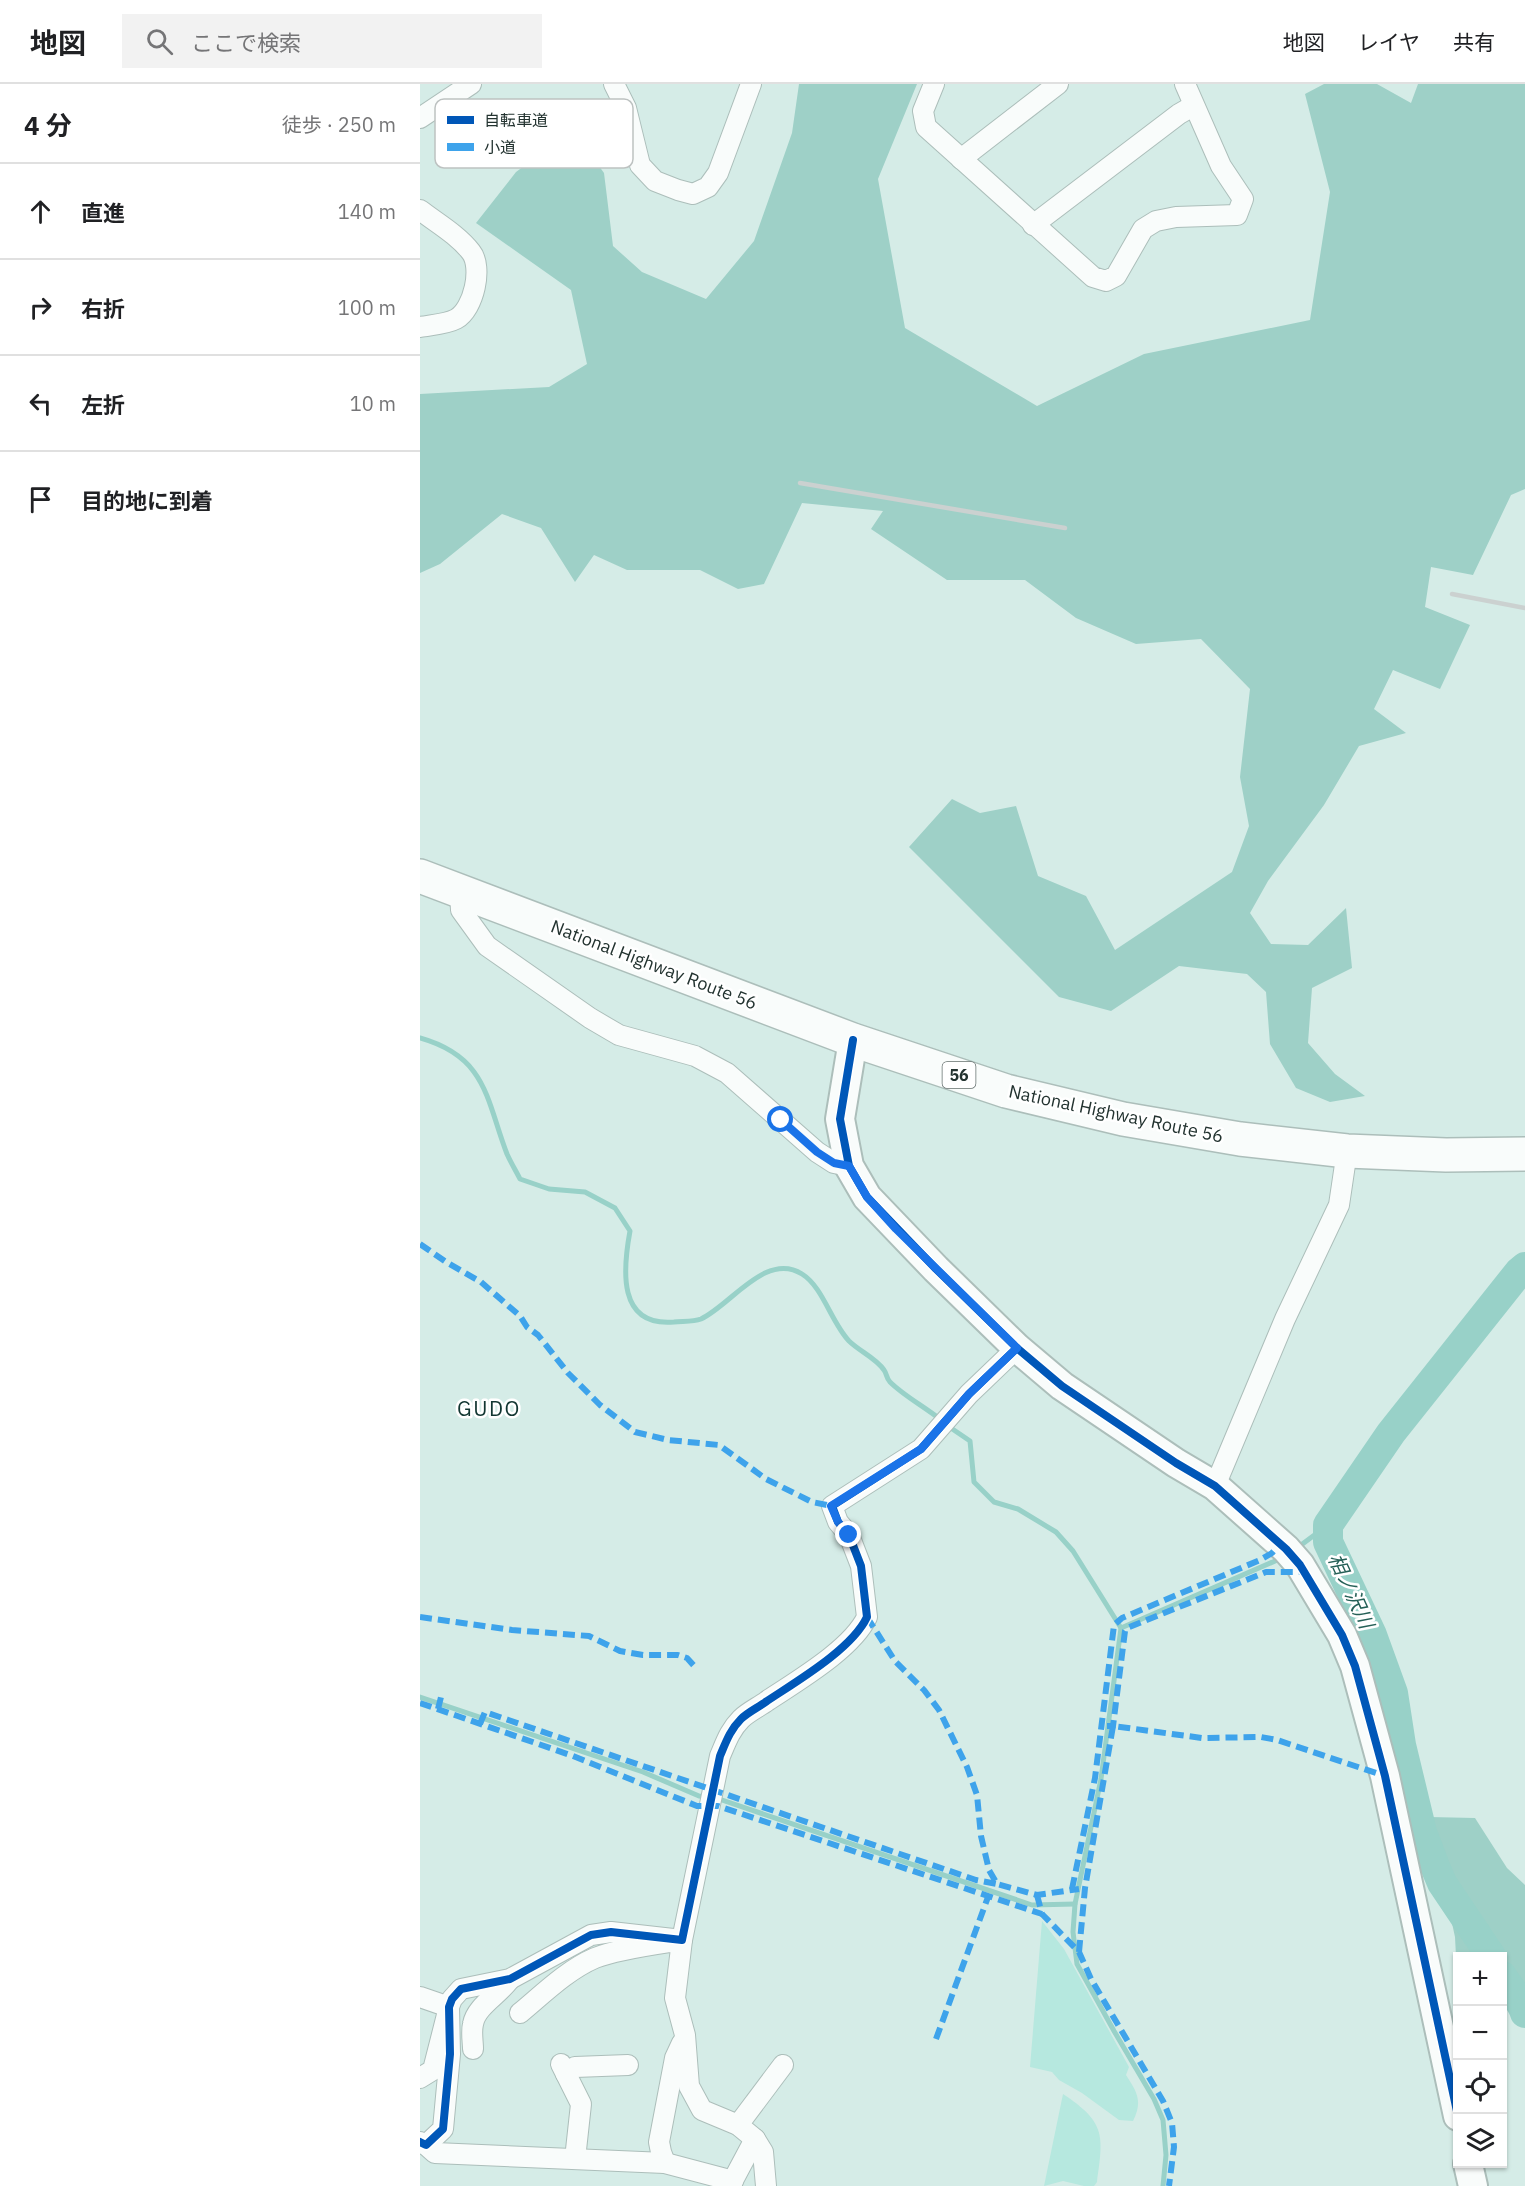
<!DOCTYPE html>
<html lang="ja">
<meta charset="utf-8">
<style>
:root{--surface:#fff;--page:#f2f2f2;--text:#202124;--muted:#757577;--line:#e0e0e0}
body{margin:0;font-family:"IBM Plex Sans","Noto Sans JP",sans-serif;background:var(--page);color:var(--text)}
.controls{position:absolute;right:18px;bottom:18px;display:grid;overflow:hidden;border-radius:0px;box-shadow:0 2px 4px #0004}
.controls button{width:54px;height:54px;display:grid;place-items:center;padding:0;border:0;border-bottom:2px solid var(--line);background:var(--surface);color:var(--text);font:30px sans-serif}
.stop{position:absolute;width:18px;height:18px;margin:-14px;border:4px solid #1a73e8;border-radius:50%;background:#fff}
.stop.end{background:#1a73e8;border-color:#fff;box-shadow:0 2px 6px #0008}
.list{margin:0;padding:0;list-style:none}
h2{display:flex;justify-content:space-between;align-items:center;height:78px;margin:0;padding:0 24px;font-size:26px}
h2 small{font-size:20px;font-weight:400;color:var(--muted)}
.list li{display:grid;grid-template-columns:39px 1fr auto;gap:18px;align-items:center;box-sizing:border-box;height:96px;padding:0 24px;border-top:2px solid var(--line)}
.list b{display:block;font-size:22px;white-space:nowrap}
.list em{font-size:20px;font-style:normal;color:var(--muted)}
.icon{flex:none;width:33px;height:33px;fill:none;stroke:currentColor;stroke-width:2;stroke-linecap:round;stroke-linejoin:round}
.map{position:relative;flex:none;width:1105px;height:2102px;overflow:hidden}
header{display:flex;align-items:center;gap:36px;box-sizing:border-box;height:84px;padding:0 30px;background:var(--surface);border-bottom:2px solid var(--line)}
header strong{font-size:28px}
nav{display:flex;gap:33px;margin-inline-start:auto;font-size:21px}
.search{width:420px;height:54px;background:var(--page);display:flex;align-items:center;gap:15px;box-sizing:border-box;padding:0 21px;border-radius:0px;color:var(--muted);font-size:22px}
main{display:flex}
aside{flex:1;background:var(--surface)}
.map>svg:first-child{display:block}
.green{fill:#b6e8df}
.forest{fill:#9ed0c7}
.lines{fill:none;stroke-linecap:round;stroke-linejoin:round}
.stream{stroke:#98d1c8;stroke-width:5}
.river{stroke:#98d1c8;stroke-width:30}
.street-casing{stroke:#acbeba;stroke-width:22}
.secondary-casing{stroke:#acbeba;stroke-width:32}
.highway-casing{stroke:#acbeba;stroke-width:36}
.street{stroke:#f9fcfb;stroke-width:20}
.secondary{stroke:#f9fcfb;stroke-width:28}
.highway{stroke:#f9fcfb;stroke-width:33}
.rail{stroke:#cbd1d0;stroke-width:4.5}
.quiet{stroke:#3ea3eb;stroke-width:6;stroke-dasharray:12 6;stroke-linecap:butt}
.cycleway-casing{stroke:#fff;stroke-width:11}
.cycleway{stroke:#0057b8;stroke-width:8}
.route{stroke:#1a73e8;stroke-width:8}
.labels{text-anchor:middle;stroke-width:5;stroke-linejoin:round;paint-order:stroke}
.shield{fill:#fff;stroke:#65706e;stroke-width:1.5}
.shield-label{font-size:16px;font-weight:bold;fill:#233330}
.street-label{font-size:18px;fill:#233330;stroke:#fff}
.water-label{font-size:20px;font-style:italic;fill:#256057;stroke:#fff}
.quarter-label{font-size:21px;letter-spacing:1.5px;fill:#113631;stroke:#fff}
.key{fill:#fff;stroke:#bdc2c1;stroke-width:1.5}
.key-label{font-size:16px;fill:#233330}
</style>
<header>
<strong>地図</strong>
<div class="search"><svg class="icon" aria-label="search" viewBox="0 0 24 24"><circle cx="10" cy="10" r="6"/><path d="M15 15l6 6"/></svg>ここで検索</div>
<nav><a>地図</a><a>レイヤ</a><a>共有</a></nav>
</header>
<main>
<aside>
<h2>4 分<small>徒歩 · 250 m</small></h2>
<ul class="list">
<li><svg class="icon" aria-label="ahead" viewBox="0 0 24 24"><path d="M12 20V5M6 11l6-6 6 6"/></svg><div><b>直進</b></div><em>140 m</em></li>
<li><svg class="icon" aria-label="right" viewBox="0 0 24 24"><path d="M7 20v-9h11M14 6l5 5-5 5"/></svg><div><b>右折</b></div><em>100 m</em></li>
<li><svg class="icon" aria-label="left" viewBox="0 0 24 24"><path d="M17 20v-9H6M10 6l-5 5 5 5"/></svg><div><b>左折</b></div><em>10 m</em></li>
<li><svg class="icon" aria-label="arrive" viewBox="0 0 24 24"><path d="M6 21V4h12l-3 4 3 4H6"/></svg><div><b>目的地に到着</b></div></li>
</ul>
</aside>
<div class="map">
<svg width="1105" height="2102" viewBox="0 0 1105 2102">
<rect width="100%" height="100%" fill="#d5ece7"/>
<g class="green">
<path d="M622,1837l22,28 65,118 -3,8c11,17 17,26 7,46l-14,-1 -37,-27 -23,-13 -7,-8 -22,-5z"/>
<path d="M643,2010c42,28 41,40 34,88l-3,4h-10l-21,-5 -19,5z"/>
</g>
<g class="forest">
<path d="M379,0h118l-39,95 27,149 132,78 107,-52 166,-34 20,-128 -25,-98 19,-10h53l34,19 7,-19h107v405l-14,6 -38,80 -42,-8 -6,40 45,18 -30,64 -47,-19 -19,39 32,24 -47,13 -35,59 -56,76 -18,32 21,31 37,1 38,-37 6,60 -40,20 -4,55 27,31 30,22 -35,6 -34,-14 -26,-44 -4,-52 -19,-18 -68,-8 -68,45 -52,-14 -150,-150 43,-48 28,14 36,-7 22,70 48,20 29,54 117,-78 17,-46 -9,-49 10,-88 -49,-50 -65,5 -60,-26 -51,-38h-78l-76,-51 12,-18 -81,-8 -38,81 -26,5 -38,-19h-73l-33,-15 -19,27 -34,-54 -39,-14 -62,50 -20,9v-179l129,-7 38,-23 -16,-74 -95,-67 40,-51 57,-42 31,43 9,73 29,26 64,27 48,-58 38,-108z"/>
<path d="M1009,1733l46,1 32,50 18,17v122l-22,-6 -1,-45h-44l-1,20 -2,-39z"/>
</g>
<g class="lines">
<g class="stream">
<path d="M0,954c67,19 66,61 87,116 4,9 9,17 13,25l29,10 36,3 30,16 15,23c-7,38 -13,96 44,91 8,-1 19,0 27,-3 30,-14 65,-68 101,-45 21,13 29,48 47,67 10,10 27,17 35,29 3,4 2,8 6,12 14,14 35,25 51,38"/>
<path d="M528,1342l22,15 4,41 20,20 24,7 38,23 17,19 48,77 -20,151 -26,125 -2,28 4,32 37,67 40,68 9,21 3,35 -3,31"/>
<path d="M877,1464l31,-23"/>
<path d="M701,1544l161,-70"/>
<path d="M0,1613l223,75 56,24 8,1"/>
<path d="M296,1714l316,107 43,-1"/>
</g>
<g class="river">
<path d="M1071,1872l-49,-73 -8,-19 -12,-32 -21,-87 -8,-52 -21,-58 -44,-93v-17l63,-92 128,-161 6,-5"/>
<path d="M1082,1892c7,11 20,26 23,37"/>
</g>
<defs>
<g id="street">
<path d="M194,0l12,24 14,57 15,16 23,9 15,4 15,-7 10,-14 33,-89"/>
<path d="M514,0l-11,27 3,16 167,150 13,4 10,-5 27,-47 13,-8 20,-4 61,-2 6,-16 -22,-33 -36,-82"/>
<path d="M0,34l51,-34"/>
<path d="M541,75l97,-75"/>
<path d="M0,126c17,13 38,25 51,42 12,15 3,57 -15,67 -9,5 -25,6 -36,8"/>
<path d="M613,141l146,-111 14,-8"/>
<path d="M40,807l1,19 26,36 103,72 29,17 76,21 32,17 90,79 17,11 15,3"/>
<path d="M795,1402l70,-167 54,-114 8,-54"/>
<path d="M0,1913l29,10 -16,63 -13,8"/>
<path d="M100,1929c23,-19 47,-43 75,-55 22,-9 62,-14 87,-18l-7,58 10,37 4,51 13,24 36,15 17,14 8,13 3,34"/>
<path d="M53,1965c0,-7 -2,-17 0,-25 3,-18 27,-30 37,-45"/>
<path d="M141,1980l20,40 -6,55"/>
<path d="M146,1990l9,-7 53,-2"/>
<path d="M318,2041l45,-60"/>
<path d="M0,2058l6,3 17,-16 7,-75 -1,-47 3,-8 9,-10 49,-10 81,-44 20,-3 71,8 38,-184c6,-14 10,-26 21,-37 7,-7 18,-12 26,-18 30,-20 85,-52 100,-84l-6,-51 -12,-31 -11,-13 -6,-16 89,-57 48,-55 48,-46"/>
<path d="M6,2061l9,8 230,10 68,18"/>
<path d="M245,2079l-4,-11 -2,-10 16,-84 7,-15"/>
<path d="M310,2102l25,-47"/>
</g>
<g id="secondary">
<path d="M433,956l-13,79 9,47 18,31 69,72 81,79 45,38 114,77 39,23 71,63 14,16 42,70 13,31 30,110 73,340"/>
<path d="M1048,2080l5,22"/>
</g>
<path id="highway" d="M0,792l433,164 153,51 117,28 117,20 107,12 99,4 79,-1"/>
</defs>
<use href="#street" class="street-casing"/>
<use href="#secondary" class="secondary-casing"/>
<use href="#highway" class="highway-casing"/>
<use href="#street" class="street"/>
<use href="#secondary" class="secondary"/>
<use href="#highway" class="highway"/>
<g class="rail">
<path d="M380,399l265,45"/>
<path d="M1032,510l73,14"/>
</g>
<g class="quiet">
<path d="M0,1160l26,18 35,20 39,34 7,11 11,8 30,38 32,32 35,27 33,8 51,5 47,34 46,23 20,4"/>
<path d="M0,1533l92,13 77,6 31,15 23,4h35l9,3 9,10"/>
<path d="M447,1533l28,44 29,29 15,20 28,57 10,28 4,41 8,34 8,14 40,11 42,-6"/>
<path d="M0,1619l153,53 124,50h21l324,108"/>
<path d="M18,1625l3,-12"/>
<path d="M60,1640l5,-12 491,168 21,4"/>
<path d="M687,1642h6l12,-95 2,-3 139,-56h39"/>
<path d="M652,1805l23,-111 19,-153 8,-7 138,-58 12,-7 8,-9"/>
<path d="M617,1811l5,19 37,38 12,27 72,122 9,22 2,24 -5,39"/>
<path d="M659,1868l6,-64 28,-162 89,12 59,-1 16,3 108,36"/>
<path d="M516,1955l52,-142"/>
</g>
<defs>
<g id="cycleway">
<path d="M433,956l-13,79 9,47 18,31 69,72 81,79 45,38 114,77 39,23 71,63 14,16 42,70 13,31 30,110 73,340"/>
<path d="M0,2058l6,3 17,-16 7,-75 -1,-47 3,-8 9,-10 49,-10 81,-44 20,-3 71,8 38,-184c6,-14 10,-26 21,-37 7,-7 18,-12 26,-18 30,-20 85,-52 100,-84l-6,-51 -12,-31 -11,-13 -6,-16 89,-57 48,-55 48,-46"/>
</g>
</defs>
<use href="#cycleway" class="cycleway-casing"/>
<use href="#cycleway" class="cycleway"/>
</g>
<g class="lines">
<path class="route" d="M361,1036l36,32 17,11 15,3 18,31 29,32 121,119 -48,46 -48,55 -90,57 7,16 11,13"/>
</g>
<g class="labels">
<rect class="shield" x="522.5" y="978" width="33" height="26" rx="4.5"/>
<g class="shield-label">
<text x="539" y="997">56</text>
</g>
<g class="street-label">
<text transform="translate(234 881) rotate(21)" y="6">National Highway Route 56</text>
<text transform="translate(696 1030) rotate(12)" y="6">National Highway Route 56</text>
</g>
<g class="water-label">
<text transform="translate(931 1507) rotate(65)" y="7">相ノ沢川</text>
</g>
<g class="quarter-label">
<text x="69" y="1332">GUDO</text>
</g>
</g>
<rect x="15" y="15" width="198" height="69" rx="9" class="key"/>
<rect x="27" y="32" width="27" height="8" fill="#0057b8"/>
<rect x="27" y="59" width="27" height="8" fill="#3ea3eb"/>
<g class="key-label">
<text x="64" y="42">自転車道</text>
<text x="64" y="69">小道</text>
</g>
</svg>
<div class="controls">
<button>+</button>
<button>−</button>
<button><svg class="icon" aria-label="locate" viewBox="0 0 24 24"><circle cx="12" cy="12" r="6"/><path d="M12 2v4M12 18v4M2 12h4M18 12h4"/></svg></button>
<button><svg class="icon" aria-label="layers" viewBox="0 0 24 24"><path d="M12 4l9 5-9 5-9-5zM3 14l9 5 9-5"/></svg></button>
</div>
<div class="stop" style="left:361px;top:1036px"></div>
<div class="stop end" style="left:429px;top:1451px"></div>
</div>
</main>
